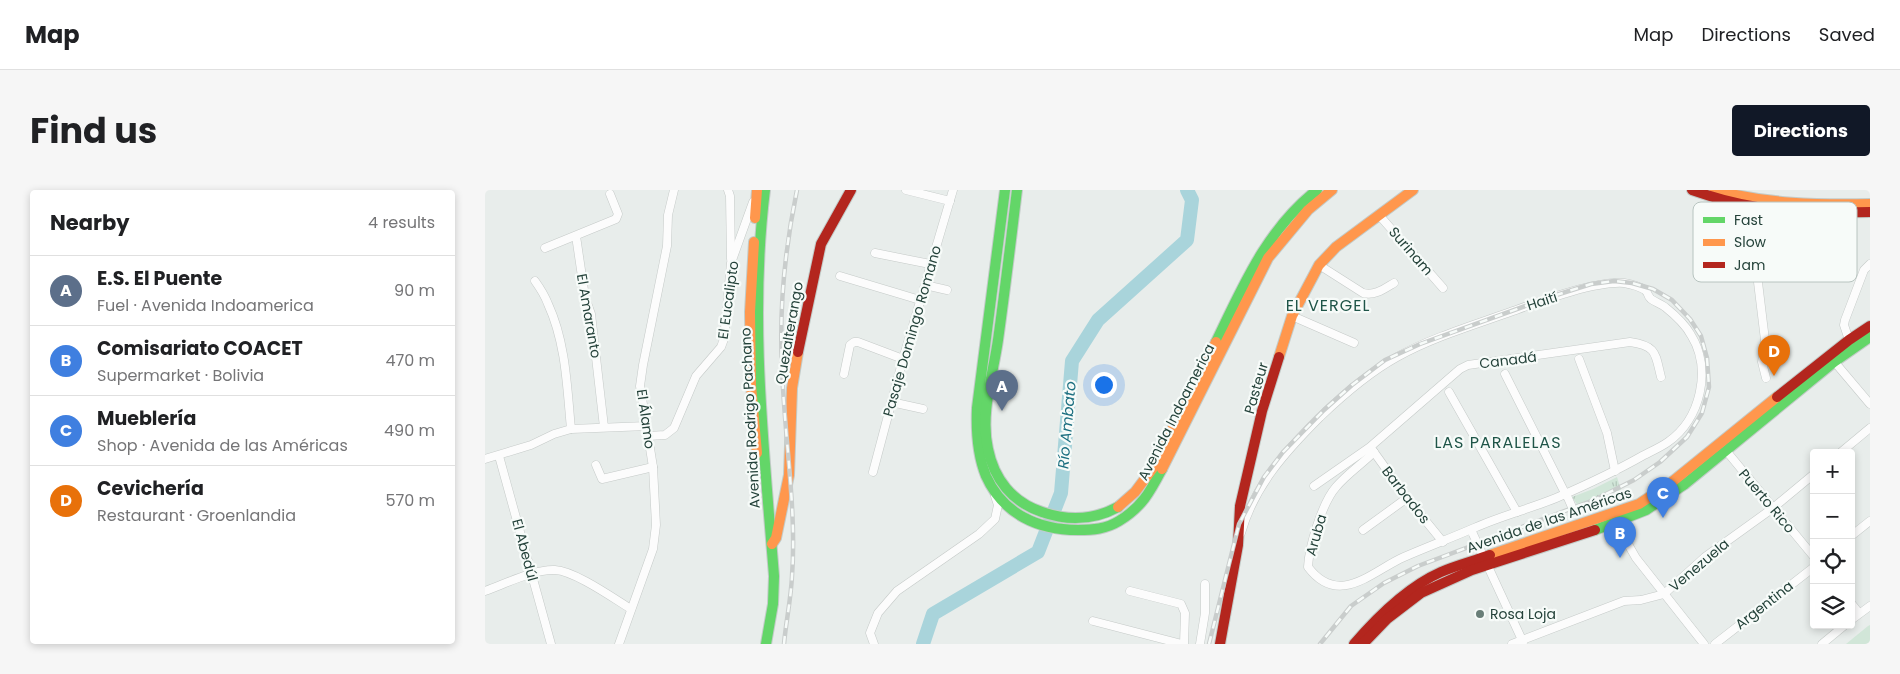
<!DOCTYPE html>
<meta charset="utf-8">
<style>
:root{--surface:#fff;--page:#f6f6f6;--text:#202124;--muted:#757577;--line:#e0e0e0;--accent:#111827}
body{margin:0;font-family:Poppins,sans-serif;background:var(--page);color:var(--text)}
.controls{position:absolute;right:15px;bottom:15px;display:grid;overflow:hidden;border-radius:5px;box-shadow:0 2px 8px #0003}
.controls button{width:45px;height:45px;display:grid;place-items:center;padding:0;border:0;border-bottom:1px solid var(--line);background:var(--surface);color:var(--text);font:25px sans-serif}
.you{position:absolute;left:618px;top:194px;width:18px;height:18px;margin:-12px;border:4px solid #fff;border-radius:50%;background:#1a73e8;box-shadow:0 0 0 8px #1a73e833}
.badge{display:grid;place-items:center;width:32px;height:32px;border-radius:50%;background:var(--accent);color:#fff;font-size:16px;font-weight:700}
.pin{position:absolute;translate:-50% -41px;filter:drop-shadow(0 1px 2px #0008)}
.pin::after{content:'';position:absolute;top:26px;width:18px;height:15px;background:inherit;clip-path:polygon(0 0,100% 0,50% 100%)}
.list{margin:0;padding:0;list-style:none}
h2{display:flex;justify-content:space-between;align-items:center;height:65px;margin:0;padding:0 20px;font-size:21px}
h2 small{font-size:16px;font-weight:400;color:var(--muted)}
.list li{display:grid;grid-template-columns:32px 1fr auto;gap:15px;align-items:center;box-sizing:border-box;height:70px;padding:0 20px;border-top:1px solid var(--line)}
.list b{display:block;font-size:19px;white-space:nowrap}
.list p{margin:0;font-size:16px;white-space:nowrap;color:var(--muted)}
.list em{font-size:16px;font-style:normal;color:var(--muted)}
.icon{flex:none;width:28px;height:28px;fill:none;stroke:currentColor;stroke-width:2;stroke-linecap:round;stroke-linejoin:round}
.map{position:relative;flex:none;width:1385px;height:454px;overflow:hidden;border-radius:5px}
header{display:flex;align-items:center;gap:30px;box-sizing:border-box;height:70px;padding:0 25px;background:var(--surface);border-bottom:1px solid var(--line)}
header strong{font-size:24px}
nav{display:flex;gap:28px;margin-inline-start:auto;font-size:18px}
.intro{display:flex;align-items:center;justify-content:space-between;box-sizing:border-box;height:120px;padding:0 30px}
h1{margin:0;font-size:35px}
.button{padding:12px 22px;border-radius:5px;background:var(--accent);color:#fff;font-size:18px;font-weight:700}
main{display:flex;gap:30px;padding:0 30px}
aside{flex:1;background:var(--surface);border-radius:5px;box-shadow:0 2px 8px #0003}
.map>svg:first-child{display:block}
.grass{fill:#d1e6d8}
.park{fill:url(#park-tufts)}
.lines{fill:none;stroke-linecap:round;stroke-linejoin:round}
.river{stroke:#a9d4db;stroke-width:14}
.street-casing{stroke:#c5cac8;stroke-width:9}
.fast-casing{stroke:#c3cbc8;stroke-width:12}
.slow-casing{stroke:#c3cbc8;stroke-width:12}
.jam-casing{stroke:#c3cbc8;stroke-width:12}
.street{stroke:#fcfcfc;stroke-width:8}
.fast{stroke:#63d668;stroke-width:10}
.slow{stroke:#ff974d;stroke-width:10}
.jam{stroke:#b3261e;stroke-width:10}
.rail-casing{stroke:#c9cdcc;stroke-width:4.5}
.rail{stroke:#f7fbf9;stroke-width:2.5;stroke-dasharray:8;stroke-linecap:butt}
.street-bridge-casing{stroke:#c5cac8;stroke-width:9;stroke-linecap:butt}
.street-bridge{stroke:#fcfcfc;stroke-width:8}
.poi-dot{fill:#697e78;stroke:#f7fbf9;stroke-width:2}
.labels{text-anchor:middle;stroke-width:4.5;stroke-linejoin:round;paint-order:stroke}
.street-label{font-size:14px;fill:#24423a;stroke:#f7fbf9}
.poi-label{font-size:14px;fill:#24423a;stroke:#f7fbf9;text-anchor:start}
.water-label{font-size:15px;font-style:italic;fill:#1c6f80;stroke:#f7fbf9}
.quarter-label{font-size:16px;letter-spacing:1px;fill:#1f5548;stroke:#f7fbf9}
.key{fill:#f7fbf9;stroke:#b8c4c0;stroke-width:1}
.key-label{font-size:14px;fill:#24423a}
</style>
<header>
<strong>Map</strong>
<nav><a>Map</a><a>Directions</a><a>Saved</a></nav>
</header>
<div class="intro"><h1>Find us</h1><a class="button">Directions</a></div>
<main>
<aside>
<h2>Nearby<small>4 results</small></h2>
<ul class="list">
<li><span class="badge" style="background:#5c6f8a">A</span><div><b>E.S. El Puente</b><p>Fuel · Avenida Indoamerica</p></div><em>90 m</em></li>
<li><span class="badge" style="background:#3f7fe0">B</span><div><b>Comisariato COACET</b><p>Supermarket · Bolivia</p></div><em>470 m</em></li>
<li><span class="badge" style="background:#3f7fe0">C</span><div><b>Mueblería</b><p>Shop · Avenida de las Américas</p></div><em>490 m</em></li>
<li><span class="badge" style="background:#e8710a">D</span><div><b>Cevichería</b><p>Restaurant · Groenlandia</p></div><em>570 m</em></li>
</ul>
</aside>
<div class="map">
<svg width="1385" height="454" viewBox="0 0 1385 454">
<defs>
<pattern id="park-tufts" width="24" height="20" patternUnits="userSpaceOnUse" patternTransform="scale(1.25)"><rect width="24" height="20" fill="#d1e6d8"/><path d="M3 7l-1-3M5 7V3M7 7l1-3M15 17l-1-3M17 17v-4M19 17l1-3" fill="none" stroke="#b3c6ba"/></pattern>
</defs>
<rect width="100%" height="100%" fill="#e8edeb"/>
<path class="grass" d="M1385,435v19h-24l22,-18z"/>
<path class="park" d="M1132,287l4,13 -43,16 -6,-9 21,-8z"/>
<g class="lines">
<path class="river" d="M438,454l10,-30 105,-62 23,-59 11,-132 26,-41 89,-80 5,-40 -5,-10"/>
<defs>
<g id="street">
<path d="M243,0l2,6 1,63"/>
<path d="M421,0l44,11"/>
<path d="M1264,18l16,132 -3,22 4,16"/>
<path d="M894,25l64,73"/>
<path d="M91,46l9,61 6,17 13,113"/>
<path d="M60,58l71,-29 2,-5 -8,-20"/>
<path d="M390,63l55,11"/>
<path d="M834,75l44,28c12,3 21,-4 31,-10"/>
<path d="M355,86l80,24"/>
<path d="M50,91c5,7 10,15 13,23 18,39 19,83 23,125"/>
<path d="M440,95l22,5"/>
<path d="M807,126l62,27"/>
<path d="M1364,150l-5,-15 1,-5 19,-50 6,-6"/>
<path d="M1094,169l28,74 8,38"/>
<path d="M1347,169l38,45"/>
<path d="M359,184l6,-29 4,-3h4l45,17"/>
<path d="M1020,184l62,123"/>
<path d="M964,202l68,120"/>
<path d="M406,212l32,7"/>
<path d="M163,246l17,-1 9,-7 22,-52 25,-29 3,-8 7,-76 22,-61"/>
<path d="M1238,257l91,110"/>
<path d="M886,258l36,50 36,44"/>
<path d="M1355,263l30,-25"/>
<path d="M14,266l52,188"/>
<path d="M0,269l46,-14 23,-11 17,-5 76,-3"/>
<path d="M111,275l6,14 51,-12"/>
<path d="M388,282l30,-113 50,-169"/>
<path d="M829,296l56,-39 90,-78 8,-4 162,-23c27,4 25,11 31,35"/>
<path d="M1128,328l23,40 68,86"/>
<path d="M878,340l44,-32"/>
<path d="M756,343c13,-47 45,-82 79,-116 23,-22 48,-44 77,-60 36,-20 77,-32 116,-46 28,-10 82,-30 111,-28 6,1 16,4 21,7 5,5 1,4 6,9 4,3 10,5 14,8 10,8 20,17 26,28 21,34 10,84 -23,107 -7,5 -16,9 -24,13 -28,16 -58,30 -88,43 -27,11 -55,18 -82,30 -23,10 -47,19 -70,29 -32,14 -65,51 -96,10 1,-20 14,-64 28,-80 11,-13 26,-23 38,-35"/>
<path d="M1366,346l19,-15"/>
<path d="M994,357l44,95"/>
<path d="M0,401c20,-7 49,-22 70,-21 20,1 58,28 76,39"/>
<path d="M645,401l51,13 4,9 -1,31"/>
<path d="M1366,413l8,10"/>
<path d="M1366,430l19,-14"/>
<path d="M608,431l89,23"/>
<path d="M134,454l34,-95 3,-24 -3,-58 -13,-81 3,-21 24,-119 1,-31 6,-25"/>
<path d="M389,454l-4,-11 8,-20 19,-22 82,-57 16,-15 3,-14 -3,-9"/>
<path d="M715,454l5,-31v-29"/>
<path d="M1027,454l112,-43 17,-1 23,-6 41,-37 68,-49 41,-34"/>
<path d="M1230,454l99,-77"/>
<path d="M1337,454l23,-19"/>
</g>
<g id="fast">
<path d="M280,0c-16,128 -1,258 9,386l-1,28 -7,40"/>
<path d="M520,0l-28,218c-1,23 0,46 9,68 17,38 52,54 92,54 15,0 28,-1 41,-9 23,-14 31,-29 43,-52"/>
<path d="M532,0c-6,50 -12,100 -19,150 -5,35 -18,74 -10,109 6,30 24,53 54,63 26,9 52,8 76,-5"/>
<path d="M731,152c27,-56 51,-113 101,-152"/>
<path d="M1110,340l51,-20 39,-26 149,-122 36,-25"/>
</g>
<g id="slow">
<path d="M1230,0c51,14 102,15 155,14"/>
<path d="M270,28l2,-28"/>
<path d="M269,52l-4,70 1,73 6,68"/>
<path d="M794,167l13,-41 27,-51 17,-18 77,-57"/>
<path d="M677,279l106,-211 40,-48 24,-20"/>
<path d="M633,317l17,-15 18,-24 63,-126"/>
<path d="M287,354l4,-6 13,-63 3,-87 6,-36"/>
<path d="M1005,365l149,-51 33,-22 105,-85"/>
</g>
<g id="jam">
<path d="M1207,0c63,23 112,23 178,22"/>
<path d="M313,162l23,-108 30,-54"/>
<path d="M1292,207l72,-57 21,-14"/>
<path d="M735,454l18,-99 2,-39 22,-95 17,-54"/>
<path d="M869,454c24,-28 53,-57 87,-72 16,-7 33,-11 49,-17"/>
<path d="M878,454l24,-25 34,-26 51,-23 123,-40"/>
</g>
</defs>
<use href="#street" class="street-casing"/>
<use href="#fast" class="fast-casing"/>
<use href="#slow" class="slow-casing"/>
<use href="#jam" class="jam-casing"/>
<use href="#street" class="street"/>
<use href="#fast" class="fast"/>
<use href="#slow" class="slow"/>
<use href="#jam" class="jam"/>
<defs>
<g id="rail">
<path d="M299,454c2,-23 7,-45 8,-68 5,-67 -8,-141 -10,-209 -3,-59 3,-119 15,-177"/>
<path d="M724,454l30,-120 25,-47 19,-25 41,-42 28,-25 33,-25 35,-16 133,-48 38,-12 23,-3 18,2 21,6 19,11 18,19 11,17 6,22 2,29 -7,26 -15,24 -27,25 -26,18 -40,20 -176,66 -34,17 -33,23 -31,38"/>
</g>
</defs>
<use href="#rail" class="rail-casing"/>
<use href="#rail" class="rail"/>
<defs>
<g id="street-bridge">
<path d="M1083,308l7,16"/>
<path d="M988,344l6,13"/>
</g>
</defs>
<use href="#street-bridge" class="street-bridge-casing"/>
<use href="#street-bridge" class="street-bridge"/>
</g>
<circle class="poi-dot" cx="995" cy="424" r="5"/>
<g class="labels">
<g class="street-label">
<text transform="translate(926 61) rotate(49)" y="5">Surinam</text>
<text transform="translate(243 110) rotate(-82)" y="5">El Eucalipto</text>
<text transform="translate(1057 111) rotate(-18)" y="5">Haití</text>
<text transform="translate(104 126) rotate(80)" y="5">El Amaranto</text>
<text transform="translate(427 141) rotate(-74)" y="5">Pasaje Domingo Romano</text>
<text transform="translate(304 143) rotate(-80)" y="5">Quezalterango</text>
<text transform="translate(1023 170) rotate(-7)" y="5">Canadá</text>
<text transform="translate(771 198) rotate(-74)" y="5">Pasteur</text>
<text transform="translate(691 222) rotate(-63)" y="5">Avenida Indoamerica</text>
<text transform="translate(265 228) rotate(-93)" y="5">Avenida Rodrigo Pachano</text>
<text transform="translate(161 229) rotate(82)" y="5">El Álamo</text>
<text transform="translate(921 305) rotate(52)" y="5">Barbados</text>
<text transform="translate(1282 311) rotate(50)" y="5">Puerto Rico</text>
<text transform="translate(1064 330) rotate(-19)" y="5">Avenida de las Américas</text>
<text transform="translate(831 345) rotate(-74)" y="5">Aruba</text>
<text transform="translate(40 360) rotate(75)" y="5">El Abedúl</text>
<text transform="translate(1214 375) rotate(-40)" y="5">Venezuela</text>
<text transform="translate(1279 415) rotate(-38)" y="5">Argentina</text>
</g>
<g class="poi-label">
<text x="1005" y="429">Rosa Loja</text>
</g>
<g class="water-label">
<text transform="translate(582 235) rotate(-85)" y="5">Río Ambato</text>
</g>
<g class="quarter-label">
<text x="843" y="121">EL VERGEL</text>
<text x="1013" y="258">LAS PARALELAS</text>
</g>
</g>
<rect x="1208" y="12" width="164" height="80" rx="8" class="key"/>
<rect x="1218" y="27" width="22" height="6" fill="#63d668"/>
<rect x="1218" y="49" width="22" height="7" fill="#ff974d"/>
<rect x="1218" y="72" width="22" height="6" fill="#b3261e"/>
<g class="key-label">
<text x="1249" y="35">Fast</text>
<text x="1249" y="57">Slow</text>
<text x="1249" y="80">Jam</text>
</g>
</svg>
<div class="controls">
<button>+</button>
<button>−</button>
<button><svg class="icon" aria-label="locate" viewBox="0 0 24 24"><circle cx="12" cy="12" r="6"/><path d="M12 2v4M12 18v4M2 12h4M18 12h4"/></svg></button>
<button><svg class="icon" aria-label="layers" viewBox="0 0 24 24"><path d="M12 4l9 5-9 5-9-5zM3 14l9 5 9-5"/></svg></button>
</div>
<div class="you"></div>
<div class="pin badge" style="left:517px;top:221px;background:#5c6f8a">A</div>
<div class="pin badge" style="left:1135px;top:368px;background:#3f7fe0">B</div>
<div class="pin badge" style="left:1178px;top:328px;background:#3f7fe0">C</div>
<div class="pin badge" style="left:1289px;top:186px;background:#e8710a">D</div>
</div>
</main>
